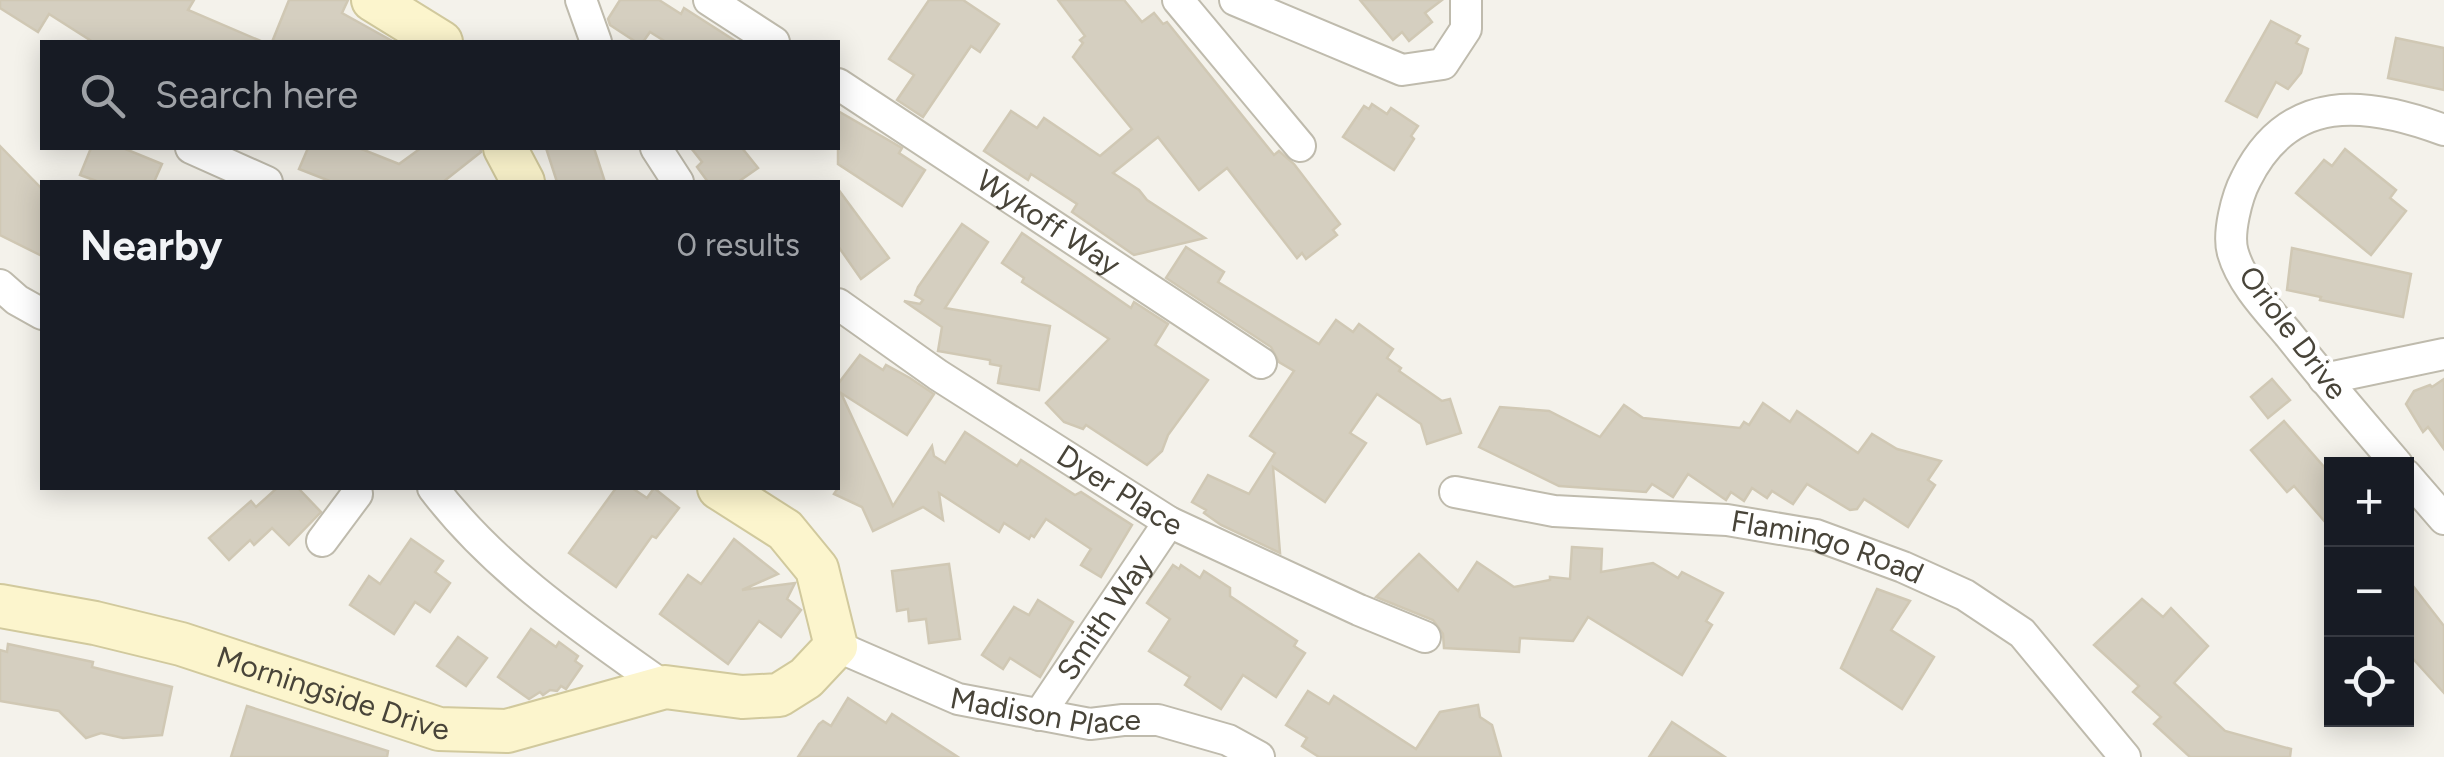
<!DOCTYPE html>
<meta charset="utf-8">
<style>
:root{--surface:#171b24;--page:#20242c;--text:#f1f3f6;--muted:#9ea1a6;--line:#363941}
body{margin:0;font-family:Figtree,sans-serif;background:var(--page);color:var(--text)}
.controls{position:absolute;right:30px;bottom:30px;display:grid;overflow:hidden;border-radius:0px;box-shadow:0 5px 25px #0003}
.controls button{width:90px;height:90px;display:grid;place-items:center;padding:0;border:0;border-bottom:2px solid var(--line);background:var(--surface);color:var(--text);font:50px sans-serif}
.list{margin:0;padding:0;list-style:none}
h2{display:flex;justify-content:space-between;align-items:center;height:130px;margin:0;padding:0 40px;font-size:42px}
h2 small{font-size:32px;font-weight:400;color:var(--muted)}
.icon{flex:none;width:55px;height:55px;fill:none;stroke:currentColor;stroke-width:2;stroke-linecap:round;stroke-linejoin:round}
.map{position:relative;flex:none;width:2444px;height:757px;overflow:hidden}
.search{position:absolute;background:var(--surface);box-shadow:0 5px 25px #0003;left:40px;top:40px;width:800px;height:110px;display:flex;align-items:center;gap:25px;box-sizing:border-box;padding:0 35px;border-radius:0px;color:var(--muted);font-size:38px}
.panel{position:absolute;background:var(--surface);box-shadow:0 5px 25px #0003;left:40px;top:180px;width:800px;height:310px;border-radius:0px}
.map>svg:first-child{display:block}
.building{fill:#d5cfc0;stroke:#d0c8b4;stroke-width:2.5}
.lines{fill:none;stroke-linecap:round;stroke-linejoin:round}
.street-casing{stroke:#bfbbad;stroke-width:34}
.secondary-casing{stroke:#d1c99d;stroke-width:46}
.street{stroke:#fff;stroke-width:30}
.secondary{stroke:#fcf5cd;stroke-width:42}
.labels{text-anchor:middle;stroke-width:9;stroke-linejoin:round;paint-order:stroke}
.street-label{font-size:30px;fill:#484439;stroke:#fff}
</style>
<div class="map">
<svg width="2444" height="757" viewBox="0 0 2444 757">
<rect width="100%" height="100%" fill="#f4f2eb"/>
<g class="building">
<path d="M0,0h194l-6,10 75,32h-170l-44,-28 -11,18 -38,-24z"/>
<path d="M289,0h59l-6,13 52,29h-122z"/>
<path d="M620,0h39l22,14 3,-6 53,34h-71l-16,-10 -7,10h-7l-26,-17 -2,-6z"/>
<path d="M929,0h34l36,24 -19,28 -9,-6 -48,71 -26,-17 17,-25 -25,-16z"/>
<path d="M1058,0h66l18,22 12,-9 9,11 4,-2 107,133 5,-4 15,13 46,60 -7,6 4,5 -31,24 -4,-6 -5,5 -70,-90 -28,22 -41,-53 -45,36 26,17 8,10 58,38 -71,17 -62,-43 5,-8 -46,-30 -3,6 -44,-29 27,-40 26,17 7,-10 56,38 32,-27 -59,-72 10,-14 -3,-3 5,-4z"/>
<path d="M1360,0h82l-17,13 7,9 -23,19 -7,-9 -9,8z"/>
<path d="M2271,21l29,15 -4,7 12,6 -7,24 -13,16 -12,-7 -19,35 -31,-16z"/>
<path d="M2396,38l48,10v42l-56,-12z"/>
<path d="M1372,104l15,10 4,-6 27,18 -7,10 3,3 -20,31 -51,-33 21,-31 5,3z"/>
<path d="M838,111l64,37 -3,5 26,17 -23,36 -64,-42z"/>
<path d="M0,146l42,43v67l-42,-21z"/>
<path d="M91,148h32l39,16 -8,18h-55l-19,-7z"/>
<path d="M308,148h51l40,16 22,-16h59l1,4 -38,30h-111l-33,-13z"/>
<path d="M546,148h48l11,34h-48z"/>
<path d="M691,148h51l16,20 -20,14h-30l-11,-15 5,-5z"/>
<path d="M2345,149l51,41 -6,8 16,13 -35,44 -75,-62 28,-33 8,6z"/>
<path d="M838,189l51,69 -28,21 -23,-33z"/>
<path d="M962,224l26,18 -43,66 105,18 -11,64 -41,-7 3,-17 -11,-2v-4l-52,-9 4,-24 -38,-26 16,3 3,-4 -8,-5 3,-8z"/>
<path d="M1022,233l109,75 3,-6 34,22 -13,21 53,35 -40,55 -6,16 -15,14 -61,-40 -3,4 -19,-7 -18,-19 63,-64 -87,-57 2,-4 -22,-15z"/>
<path d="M1186,247l38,25 -6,10 101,62 17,-24 17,12 6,-8 34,25 -6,9 14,10 -2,3 43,30 8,-2 11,34 -34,11 -6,-20 -44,-30 -27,39 16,10 -41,59 -52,-35 7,86 -59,-28 -17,-12 2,-3 -14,-8 16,-27 41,19 26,-41 -25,-17 44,-65 -15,-9 -8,-15 -105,-69z"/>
<path d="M2292,248l119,26 -8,43 -83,-17 1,-3 -34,-7z"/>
<path d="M860,355l23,15 3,-5 24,13 24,16 -27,41 -66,-42 52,113 39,-60 2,10 11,7 20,-31 52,34 4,-6 54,35 6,-3 51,33 -31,52 -20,-12 10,-16 -45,-30 -12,18 -3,-2 -2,4 -25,-16 -5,9 -60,-39 4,27 -20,-13 -50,24 -11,-24 -28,-13 4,-6v-104z"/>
<path d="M2272,379l18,21 -22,18 -17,-21z"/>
<path d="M2444,379v70l-16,-22 -5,5 -17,-28 8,-13 16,-6 2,2z"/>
<path d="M1763,403l27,19 7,-11 61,42 14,-19 25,15 44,12 -13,19 7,5 -27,42 -44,-28 -7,10 -7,1 -43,-26 -14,20 -21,-13 -5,7 -15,-10 -8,13 -13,-9 -5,8 -38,-26 -15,23 -21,-13 -6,8 -87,-6 -80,-39 21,-40 49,4 51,26 24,-32 19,13 97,10 4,-6 5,3z"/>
<path d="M2284,421l48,55v54l-38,-44 -7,6 -36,-42z"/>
<path d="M277,488h21l23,24 -32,33 -17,-17 -18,17 -4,-5 -21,20 -20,-22 42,-37 5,6z"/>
<path d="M616,488h16l15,10 7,-10 25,20 -23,30 -4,-2 -36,51 -47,-34z"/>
<path d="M411,539l32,22 -8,11 15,11 -20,29 -15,-10 -21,32 -44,-29 19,-29 11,8z"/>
<path d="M734,539l44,35 -36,16 53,-7 -8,16 14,11 -20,27 -22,-16 -31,43 -68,-50 28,-39 13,9z"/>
<path d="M1572,547l30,2 -1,23 52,-9 25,15 4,-6 41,21 -17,28 6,4 -30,50 -94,-58 -15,24 -53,-3 -1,14 -75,-4 -1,-14 -10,-14 -57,-23 43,-43 39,37 19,-29 37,25 36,-7v-3l20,2z"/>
<path d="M949,564l11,75 -31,4 -3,-24 -17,2 -1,-12 -11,2 -5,-40z"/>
<path d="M1173,565l6,4 2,-4 19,13 4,-7 26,17v8l67,45 -3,5 11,7 -29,44 -33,-22 -22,34 -36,-24 5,-8 -41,-26 21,-32 -23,-16z"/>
<path d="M2406,577l38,49v67l-38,-42z"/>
<path d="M1877,589l33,12 -19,29 43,27 -32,52 -61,-41z"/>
<path d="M2142,599l21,18 8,-9 37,38 -34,37 51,48 66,18 -1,8h-100l-36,-33 7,-7 -28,-25 6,-6 -45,-41z"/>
<path d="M1038,600l35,22 -33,55 -30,-19 -7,11 -21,-14 32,-48 15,8z"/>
<path d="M531,629l25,18 3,-5 19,14 -3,5 7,5 -16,23 -5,-3 -4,5 -7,-1 -7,5 -3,-3 -11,7 -31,-22z"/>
<path d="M458,637l29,21 -21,28 -29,-20z"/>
<path d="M8,644l85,18 -1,5 80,20 -10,48 -39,3 -22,-5 -15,5 -27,-27 -59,-10v-51l7,2z"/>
<path d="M1308,691l21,13 5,-8 82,53 24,-37 38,-7 2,12 12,8 9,32h-182l-17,-11 5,-8 -21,-13z"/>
<path d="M848,698l38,25 6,-9 66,43h-160l21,-33 4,-3 8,5z"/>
<path d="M247,706l141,45 -1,6h-156z"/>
<path d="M1672,722l53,35h-76z"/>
</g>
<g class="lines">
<defs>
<g id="street">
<path d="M581,0l15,42"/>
<path d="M709,0l65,42"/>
<path d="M1178,0l122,146"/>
<path d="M1235,0l167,70 41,-6 23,-35v-29"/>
<path id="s1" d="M838,84l423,279"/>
<path d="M191,148l76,34"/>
<path d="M656,148l22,34"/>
<path d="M0,285l17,15 25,14"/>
<path id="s2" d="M838,304l100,71 231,147 190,88 66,27"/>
<path d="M2324,379l120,-25"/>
<path d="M2397,464c-36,-42 -73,-85 -108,-129 -20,-24 -47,-51 -56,-82 -6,-19 4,-57 13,-74 43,-87 120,-78 198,-49"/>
<path d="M2406,475l38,44"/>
<path d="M433,488c61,81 150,141 232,199"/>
<path id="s3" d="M1455,492l99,19 173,9 89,15 87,32 62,28 57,38 103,124"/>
<path d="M322,541l35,-47 -1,-6"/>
<path id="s4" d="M836,646l122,53 132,25 33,-4h35l70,20 31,17"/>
<path id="s5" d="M1039,715l130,-193"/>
</g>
<g id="secondary">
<path d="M373,0l68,42"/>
<path d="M505,148l18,34"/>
<path id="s6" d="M0,606l95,17 86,21 258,85 68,2 158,-44 77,10 37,-2 27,-17 30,-32 -19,-77 -32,-39 -66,-42"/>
</g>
</defs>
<use href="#street" class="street-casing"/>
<use href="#secondary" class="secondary-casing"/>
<use href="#street" class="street"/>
<use href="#secondary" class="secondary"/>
</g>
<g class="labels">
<g class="street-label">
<text dy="10" stroke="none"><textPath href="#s1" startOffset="252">Wykoff Way</textPath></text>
<text transform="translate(2293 333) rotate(53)" y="10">Oriole Drive</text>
<text dy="10" stroke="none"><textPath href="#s2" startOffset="338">Dyer Place</textPath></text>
<text dy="10" stroke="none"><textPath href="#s3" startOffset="378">Flamingo Road</textPath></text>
<text dy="10" stroke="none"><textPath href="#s5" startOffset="118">Smith Way</textPath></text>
<text dy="10" stroke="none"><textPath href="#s6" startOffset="345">Morningside Drive</textPath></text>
<text dy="10" stroke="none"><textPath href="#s4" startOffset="222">Madison Place</textPath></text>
</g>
</g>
</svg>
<div class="controls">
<button>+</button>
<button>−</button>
<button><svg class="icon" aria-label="locate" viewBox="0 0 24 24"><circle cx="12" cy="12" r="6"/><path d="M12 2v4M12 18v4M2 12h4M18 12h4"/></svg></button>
</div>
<div class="search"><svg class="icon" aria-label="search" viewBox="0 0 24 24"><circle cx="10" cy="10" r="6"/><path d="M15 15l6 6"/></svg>Search here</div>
<section class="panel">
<h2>Nearby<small>0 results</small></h2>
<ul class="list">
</ul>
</section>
</div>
